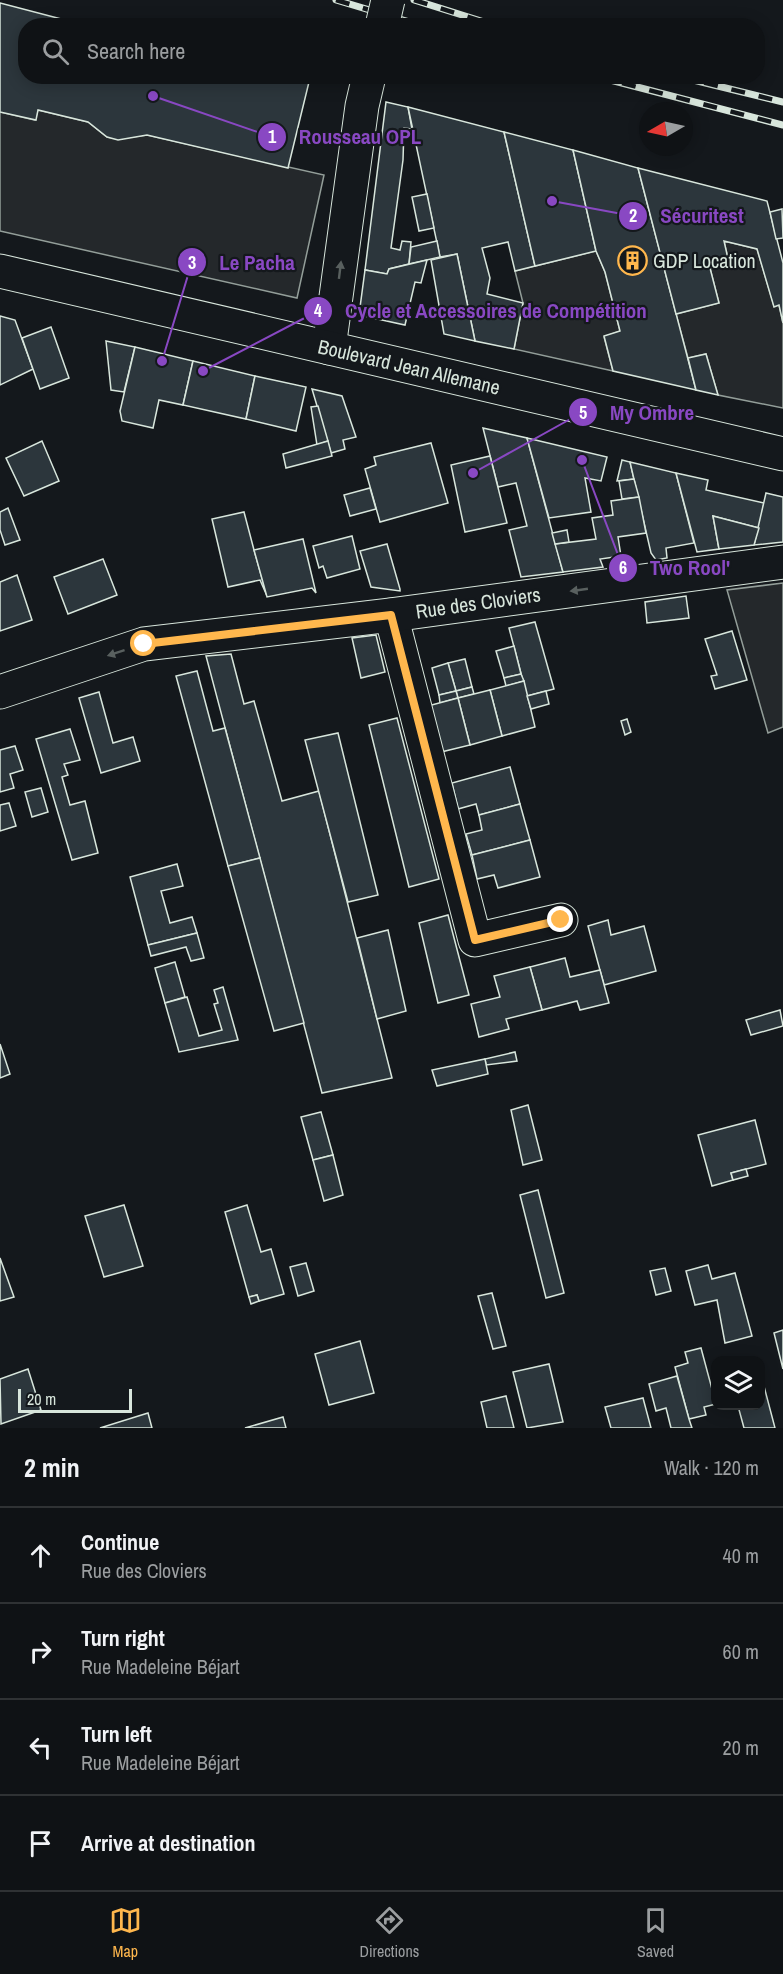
<!DOCTYPE html>
<meta charset="utf-8">
<style>
:root{--surface:#0f1215;--page:#181b1e;--text:#f1f3f6;--muted:#9b9ea0;--line:#2f3234;--accent:#ffb74d}
body{margin:0;font-family:"Archivo Narrow",sans-serif;background:var(--page);color:var(--text)}
.controls{position:absolute;right:18px;bottom:18px;display:grid;overflow:hidden;border-radius:12px;box-shadow:0 3px 15px #0003}
.controls button{width:54px;height:54px;display:grid;place-items:center;padding:0;border:0;border-bottom:2px solid var(--line);background:var(--surface);color:var(--text);font:30px sans-serif}
.compass{position:absolute;left:639px;top:102px;width:54px;height:54px;border-radius:50%;background:var(--surface);box-shadow:0 3px 15px #0003;rotate:261deg}
.scale{position:absolute;left:18px;bottom:15px;width:114px;box-sizing:border-box;padding-left:6px;border:3px solid #d8e6dc;border-top:0;font-size:16px;line-height:21px;white-space:nowrap;color:#d8e6dc;-webkit-text-stroke:4px #14181c;paint-order:stroke}
.stop{position:absolute;width:18px;height:18px;margin:-14px;border:4px solid #ffb74d;border-radius:50%;background:#fff}
.stop.end{background:#ffb74d;border-color:#fff;box-shadow:0 2px 6px #0008}
.list{margin:0;padding:0;list-style:none}
h2{display:flex;justify-content:space-between;align-items:center;height:78px;margin:0;padding:0 24px;font-size:26px}
h2 small{font-size:20px;font-weight:400;color:var(--muted)}
.list li{display:grid;grid-template-columns:39px 1fr auto;gap:18px;align-items:center;box-sizing:border-box;height:96px;padding:0 24px;border-top:2px solid var(--line)}
.list b{display:block;font-size:22px;white-space:nowrap}
.list p{margin:0;font-size:20px;white-space:nowrap;color:var(--muted)}
.list em{font-size:20px;font-style:normal;color:var(--muted)}
.icon{flex:none;width:33px;height:33px;fill:none;stroke:currentColor;stroke-width:2;stroke-linecap:round;stroke-linejoin:round}
.map{position:relative;flex:none;width:783px;height:1428px;overflow:hidden}
.search{position:absolute;background:var(--surface);box-shadow:0 3px 15px #0003;left:18px;right:18px;top:18px;height:66px;display:flex;align-items:center;gap:15px;box-sizing:border-box;padding:0 21px;border-radius:24px;color:var(--muted);font-size:22px}
.sheet{height:462px;background:var(--surface)}
nav{display:flex;justify-content:space-around;align-items:center;box-sizing:border-box;height:84px;border-top:2px solid var(--line);background:var(--surface);font-size:16px;color:var(--muted)}
nav a{display:grid;justify-items:center;gap:3px}
nav .on{color:var(--accent)}
.map>svg:first-child{display:block}
.parking{fill:#24282b;stroke:#939e99;stroke-width:1.5}
.building{fill:#2c363c;stroke:#d8e6dc;stroke-width:1.5}
.lines{fill:none;stroke-linecap:round;stroke-linejoin:round}
.street-casing{stroke:#d8e6dc;stroke-width:35}
.secondary-casing{stroke:#d8e6dc;stroke-width:35}
.street{stroke:#14181c;stroke-width:33}
.secondary{stroke:#14181c;stroke-width:33}
.rail-casing{stroke:#d8e6dc;stroke-width:7}
.rail{stroke:#14181c;stroke-width:4.5;stroke-dasharray:14;stroke-linecap:butt}
.street-bridge-casing{stroke:#d8e6dc;stroke-width:35;stroke-linecap:butt}
.street-bridge{stroke:#14181c;stroke-width:33}
.oneway{fill:#59605f}
.route{stroke:#ffb74d;stroke-width:8}
.labels{text-anchor:middle;stroke-width:4.5;stroke-linejoin:round;paint-order:stroke}
.poi-label{font-size:20px;fill:#d8e6dc;stroke:#14181c;text-anchor:start}
.street-label{font-size:20px;fill:#d8e6dc;stroke:#14181c}
.leader{fill:none;stroke:#8948c3;stroke-width:2}
.callout-dot{fill:#8948c3;stroke:#14181c;stroke-width:2}
.mark-label{font-size:18px;text-anchor:middle;font-weight:bold;fill:#fff}
.callout-label{font-size:21px;text-anchor:middle;font-weight:bold;fill:#8948c3;stroke:#14181c;stroke-width:4.5;stroke-linejoin:round;paint-order:stroke}
</style>
<div class="map">
<svg width="783" height="1428" viewBox="0 0 783 1428">
<rect width="100%" height="100%" fill="#14181c"/>
<g class="parking">
<path d="M38,110l50,12 19,15 11,2 29,-4 177,40 -27,123 -297,-67v-119l35,8z"/>
<path d="M724,241l33,8 17,57 5,-1 4,18v85l-65,-13 -12,-41 -18,4 -12,-44 43,-11 -9,-35 19,-5z"/>
<path d="M596,251l9,21 15,59 -16,6 9,34 -99,-22 9,-46 -8,-32z"/>
<path d="M783,583v144l-15,6 -41,-143z"/>
</g>
<g class="building">
<path d="M0,3l88,23h-62v50h263l20,6 -21,86 -141,-33 -29,5 -11,-3 -19,-15 -50,-12 -2,10 -36,-8z"/>
<path d="M386,102l22,5 4,22 -8,-1 -1,32 -12,88 9,2 2,-9 9,1 -2,22 -20,5 -2,5 -22,-4z"/>
<path d="M408,107l96,25 31,134 -20,5 -7,-29 -26,6 8,30 -3,16 36,9 -9,46 -39,-8 -18,-87 -17,3z"/>
<path d="M504,132l69,18 23,101 -61,15z"/>
<path d="M573,150l65,18 58,222 -83,-19 -9,-35 16,-5 -15,-59 -9,-21z"/>
<path d="M638,168l129,33 16,62v60l-4,-18 -5,2 -17,-58 -33,-8 5,22 -19,5 9,35 -43,11z"/>
<path d="M427,194l7,34 -15,3 -7,-34z"/>
<path d="M782,209l1,29 -7,1 -6,-27z"/>
<path d="M437,241l3,16 -31,7 2,-17z"/>
<path d="M457,254l18,87 -31,-7 -13,-74z"/>
<path d="M427,260l-6,23 -6,-1 -10,43 -46,-10 6,-45 22,4 2,-5z"/>
<path d="M0,316l15,4 18,49 -33,16z"/>
<path d="M51,327l18,51 -29,11 -18,-51z"/>
<path d="M106,341l29,6 -11,45 -13,-2z"/>
<path d="M135,347l58,14 -10,44 -24,-5 -6,28 -31,-7 -2,-10z"/>
<path d="M706,354l12,41 -22,-5 -8,-32z"/>
<path d="M193,361l62,15 -9,43 -63,-14z"/>
<path d="M255,376l51,11 -10,44 -50,-12z"/>
<path d="M312,389l30,7 14,41 -13,3 2,9 -14,4z"/>
<path d="M318,406l10,35 -11,4 -6,-38z"/>
<path d="M483,428l44,10 36,134 -42,5 -12,-47 18,-4 -11,-43 -18,4z"/>
<path d="M527,438l80,19 -6,24 -16,-3 6,34 -42,6z"/>
<path d="M42,441l17,40 -35,15 -18,-38z"/>
<path d="M328,441l4,15 -46,12 -3,-14z"/>
<path d="M431,443l17,60 -68,19 -15,-53 11,-4 -2,-8z"/>
<path d="M490,456l17,67 -42,9 -14,-67z"/>
<path d="M622,460l8,2 4,17 -17,2z"/>
<path d="M630,462l46,11 18,70 -28,5 1,10 -11,2 -5,-7z"/>
<path d="M676,473l32,7 -2,10 58,13 -5,25 -46,-12 6,33 -22,3z"/>
<path d="M634,479l5,18 -17,2 -3,-18z"/>
<path d="M370,488l6,21 -26,7 -6,-21z"/>
<path d="M766,493l17,4v45l-29,3z"/>
<path d="M639,497l7,36 -28,4 3,19 -21,3 3,8 -40,5 -8,-28 41,-5 -4,-21 21,-3 -2,-14z"/>
<path d="M8,508l12,32 -15,5 -5,-15v-18z"/>
<path d="M244,512l10,38 13,46 -7,-16 -32,7 -16,-68z"/>
<path d="M713,516l46,12 -5,17 -35,4z"/>
<path d="M567,530l2,12 -14,2 -3,-11z"/>
<path d="M352,536l8,33 -33,9 -4,-12 -4,2 -6,-22z"/>
<path d="M303,539l13,54 -4,-5 -45,9 -13,-47z"/>
<path d="M387,544l13,45v2l-29,-4 -11,-36z"/>
<path d="M103,559l14,36 -49,19 -14,-37z"/>
<path d="M17,575l15,45 -32,11v-49z"/>
<path d="M686,596l3,22 -42,5 -2,-21z"/>
<path d="M535,622l19,67 -27,7 -18,-68z"/>
<path d="M732,631l15,49 -32,9 -4,-13 6,-1 -12,-36z"/>
<path d="M376,635l9,37 -24,6 -9,-40z"/>
<path d="M514,646l7,28 -17,4 -8,-27z"/>
<path d="M231,654l13,50 10,-3 28,100 37,-10 73,287 -70,15 -116,-437z"/>
<path d="M465,659l7,28 -16,4 -8,-28z"/>
<path d="M448,663l8,28 -17,4 -7,-27z"/>
<path d="M197,671l16,60 12,-3 35,130 -32,8 -52,-190z"/>
<path d="M521,674l3,7 -18,5 -2,-8z"/>
<path d="M524,681l11,46 -33,9 -12,-46z"/>
<path d="M472,687l2,7 -16,4 -2,-7z"/>
<path d="M490,690l12,46 -32,9 -12,-47z"/>
<path d="M456,691l2,7 -18,5 -1,-8z"/>
<path d="M546,691l3,13 -18,5 -4,-13z"/>
<path d="M99,692l14,51 20,-6 7,24 -39,12 -22,-75z"/>
<path d="M458,698l12,47 -33,8 -13,-46z"/>
<path d="M397,718l42,161 -30,8 -40,-162z"/>
<path d="M627,719l4,13 -6,3 -4,-14z"/>
<path d="M70,729l10,31 -16,4 4,11 -6,2 8,28 15,-4 13,52 -26,7 -36,-121z"/>
<path d="M338,733l40,162 -30,7 -43,-162z"/>
<path d="M15,746l8,24 -13,4 4,14 -14,4v-42z"/>
<path d="M510,767l10,37 -41,11 -3,-11 -18,5 -6,-26z"/>
<path d="M41,788l7,24 -16,5 -7,-25z"/>
<path d="M9,803l7,23 -16,5v-26z"/>
<path d="M520,804l10,36 -58,15 -6,-21 16,-4 -3,-15z"/>
<path d="M530,840l10,37 -42,11 -4,-13 -17,4 -5,-24z"/>
<path d="M260,858l44,165 -30,8 -46,-165z"/>
<path d="M177,864l6,22 -22,5 9,32 22,-6 5,16 -49,12 -18,-68z"/>
<path d="M448,915l21,80 -31,8 -19,-80z"/>
<path d="M608,920l3,15 33,-9 12,45 -52,14 -16,-59z"/>
<path d="M388,930l18,81 -29,8 -20,-81z"/>
<path d="M197,933l7,25 -13,3 -5,-14 -35,9 -3,-11z"/>
<path d="M565,958l5,19 30,-7 9,33 -29,7 -3,-9 -35,9 -12,-43z"/>
<path d="M175,962l10,35 -20,6 -10,-35z"/>
<path d="M530,967l12,43 -36,9 3,10 -30,8 -8,-33 29,-7 -6,-21z"/>
<path d="M223,987l15,53 -59,12 -14,-49 22,-6 12,39 23,-6 -8,-26 4,-1 -4,-13z"/>
<path d="M780,1010l3,16 -32,9 -5,-15z"/>
<path d="M0,1044l10,30 -10,4z"/>
<path d="M515,1052l2,9 -31,4 -1,-6z"/>
<path d="M485,1059l3,15 -51,12 -5,-16z"/>
<path d="M528,1105l14,55 -19,5 -12,-55z"/>
<path d="M321,1112l12,43 -20,5 -12,-43z"/>
<path d="M755,1120l11,44 -35,9 2,7 -21,6 -14,-51z"/>
<path d="M333,1155l10,40 -19,6 -11,-41z"/>
<path d="M746,1169l2,7 -15,4 -2,-7z"/>
<path d="M538,1190l26,103 -18,5 -26,-103z"/>
<path d="M124,1205l19,61 -39,11 -19,-61z"/>
<path d="M247,1205l14,47 10,-3 13,45 -25,7 -2,-6 -8,2 -24,-85z"/>
<path d="M0,1258l14,39 -14,4z"/>
<path d="M306,1263l8,28 -16,5 -8,-29z"/>
<path d="M708,1265l4,14 23,-6 17,63 -27,7 -8,-43 -22,5 -9,-34z"/>
<path d="M665,1268l6,23 -15,4 -6,-24z"/>
<path d="M492,1293l14,53 -13,3 -15,-53z"/>
<path d="M257,1295l2,6 -8,3 -2,-7z"/>
<path d="M783,1330v39l-9,-36z"/>
<path d="M360,1341l14,52 -45,12 -14,-51z"/>
<path d="M701,1348l15,56 -12,3 2,8 -17,4 -14,-52 13,-4 -3,-11z"/>
<path d="M549,1364l14,58 -36,6 -14,-56z"/>
<path d="M28,1369l13,41 -40,14 -1,-45z"/>
<path d="M760,1371l15,57h-31l-6,-22h22z"/>
<path d="M677,1376l12,43 3,9h-21l-5,-20 -10,3 -7,-27z"/>
<path d="M506,1396l8,32h-27l-6,-26z"/>
<path d="M643,1398l8,30h-40l-6,-21z"/>
<path d="M148,1413l4,15h-52z"/>
<path d="M283,1417l3,11h-41z"/>
</g>
<g class="lines">
<defs>
<g id="street">
<path d="M329,348l33,-242 7,-30"/>
<path d="M391,615l84,325 86,-20"/>
</g>
<g id="secondary">
<path d="M0,271l783,183"/>
<path d="M0,692l144,-48 247,-29 392,-53"/>
</g>
</defs>
<use href="#street" class="street-casing"/>
<use href="#secondary" class="secondary-casing"/>
<use href="#street" class="street"/>
<use href="#secondary" class="secondary"/>
<defs>
<g id="rail">
<path d="M336,0l87,26"/>
<path d="M414,0l83,26"/>
<path d="M595,76l188,49"/>
<path d="M677,76l106,26"/>
</g>
</defs>
<use href="#rail" class="rail-casing"/>
<use href="#rail" class="rail"/>
<defs>
<path id="street-bridge" d="M382,26l6,-26"/>
</defs>
<use href="#street-bridge" class="street-bridge-casing"/>
<use href="#street-bridge" class="street-bridge"/>
</g>
<defs><path id="oneway-solid" d="M-6-.8H1V-3.2L6.5 0L1 3.2V.8H-6Z" transform="scale(1.5)"/></defs>
<g class="oneway">
<use href="#oneway-solid" transform="translate(340 270) rotate(-83)"/>
<use href="#oneway-solid" transform="translate(579 590) rotate(172)"/>
<use href="#oneway-solid" transform="translate(116 653) rotate(162)"/>
</g>
<g class="lines">
<path class="route" d="M144,644l247,-29 84,325 86,-20"/>
</g>
<defs>
<symbol id="building-ring" viewBox="-11 -11 22 22"><circle r="9.5" fill="#14181c" stroke="#ffb74d" stroke-width="1.5"/><path d="M-4-6H4V6H1V3H-1V6H-4ZM-2.5-4.3h1.7v1.8h-1.7ZM.8-4.3h1.7v1.8H.8ZM-2.5-1h1.7V.8h-1.7ZM.8-1h1.7V.8H.8Z" fill="#ffb74d"/></symbol>
</defs>
<g fill-rule="evenodd">
<use href="#building-ring" x="616" y="244" width="33" height="33"/>
</g>
<g class="labels">
<g class="poi-label">
<text x="653" y="268">GDP Location</text>
</g>
<g class="street-label">
<text transform="translate(409 367) rotate(13)" y="7">Boulevard Jean Allemane</text>
<text transform="translate(478 603) rotate(-8)" y="7">Rue des Cloviers</text>
</g>
</g>
<path class="leader" d="M153 96L272 137M552 201L633 216M162 361L192 262M203 371L318 311M473 473L583 412M582 460L623 568"/>
<g class="callout-dot">
<circle cx="153" cy="96" r="6"/>
<circle cx="552" cy="201" r="6"/>
<circle cx="162" cy="361" r="6"/>
<circle cx="203" cy="371" r="6"/>
<circle cx="473" cy="473" r="6"/>
<circle cx="582" cy="460" r="6"/>
<circle cx="272" cy="137" r="15"/>
<circle cx="633" cy="216" r="15"/>
<circle cx="192" cy="262" r="15"/>
<circle cx="318" cy="311" r="15"/>
<circle cx="583" cy="412" r="15"/>
<circle cx="623" cy="568" r="15"/>
</g>
<g class="mark-label">
<text x="272" y="143">1</text>
<text x="633" y="222">2</text>
<text x="192" y="269">3</text>
<text x="318" y="317">4</text>
<text x="583" y="419">5</text>
<text x="623" y="574">6</text>
</g>
<g class="callout-label">
<text x="360" y="144">Rousseau OPL</text>
<text x="702" y="223">Sécuritest</text>
<text x="257" y="270">Le Pacha</text>
<text x="496" y="318">Cycle et Accessoires de Compétition</text>
<text x="652" y="420">My Ombre</text>
<text x="690" y="575">Two Rool'</text>
</g>
</svg>
<div class="controls">
<button><svg class="icon" aria-label="layers" viewBox="0 0 24 24"><path d="M12 4l9 5-9 5-9-5zM3 14l9 5 9-5"/></svg></button>
</div>
<svg class="compass" viewBox="-18 -18 36 36"><path d="M0-13l5 13h-10z" fill="#e53935"/><path d="M0 13l5-13h-10z" fill="#9b9ea0"/></svg>
<div class="scale">20 m</div>
<div class="stop" style="left:144px;top:644px"></div>
<div class="stop end" style="left:561px;top:920px"></div>
<div class="search"><svg class="icon" aria-label="search" viewBox="0 0 24 24"><circle cx="10" cy="10" r="6"/><path d="M15 15l6 6"/></svg>Search here</div>
</div>
<section class="sheet">
<h2>2 min<small>Walk · 120 m</small></h2>
<ul class="list">
<li><svg class="icon" aria-label="ahead" viewBox="0 0 24 24"><path d="M12 20V5M6 11l6-6 6 6"/></svg><div><b>Continue</b><p>Rue des Cloviers</p></div><em>40 m</em></li>
<li><svg class="icon" aria-label="right" viewBox="0 0 24 24"><path d="M7 20v-9h11M14 6l5 5-5 5"/></svg><div><b>Turn right</b><p>Rue Madeleine Béjart</p></div><em>60 m</em></li>
<li><svg class="icon" aria-label="left" viewBox="0 0 24 24"><path d="M17 20v-9H6M10 6l-5 5 5 5"/></svg><div><b>Turn left</b><p>Rue Madeleine Béjart</p></div><em>20 m</em></li>
<li><svg class="icon" aria-label="arrive" viewBox="0 0 24 24"><path d="M6 21V4h12l-3 4 3 4H6"/></svg><div><b>Arrive at destination</b></div></li>
</ul>
</section>
<nav>
<a class="on"><svg class="icon" aria-label="map" viewBox="0 0 24 24"><path d="M3 6l6-2 6 2 6-2v14l-6 2-6-2-6 2zM9 4v14M15 6v14"/></svg>Map</a>
<a><svg class="icon" aria-label="directions" viewBox="0 0 24 24"><path d="M12 3l9 9-9 9-9-9zM9 14v-3h6M13 9l2 2-2 2"/></svg>Directions</a>
<a><svg class="icon" aria-label="saved" viewBox="0 0 24 24"><path d="M7 4h10v16l-5-4-5 4z"/></svg>Saved</a>
</nav>
